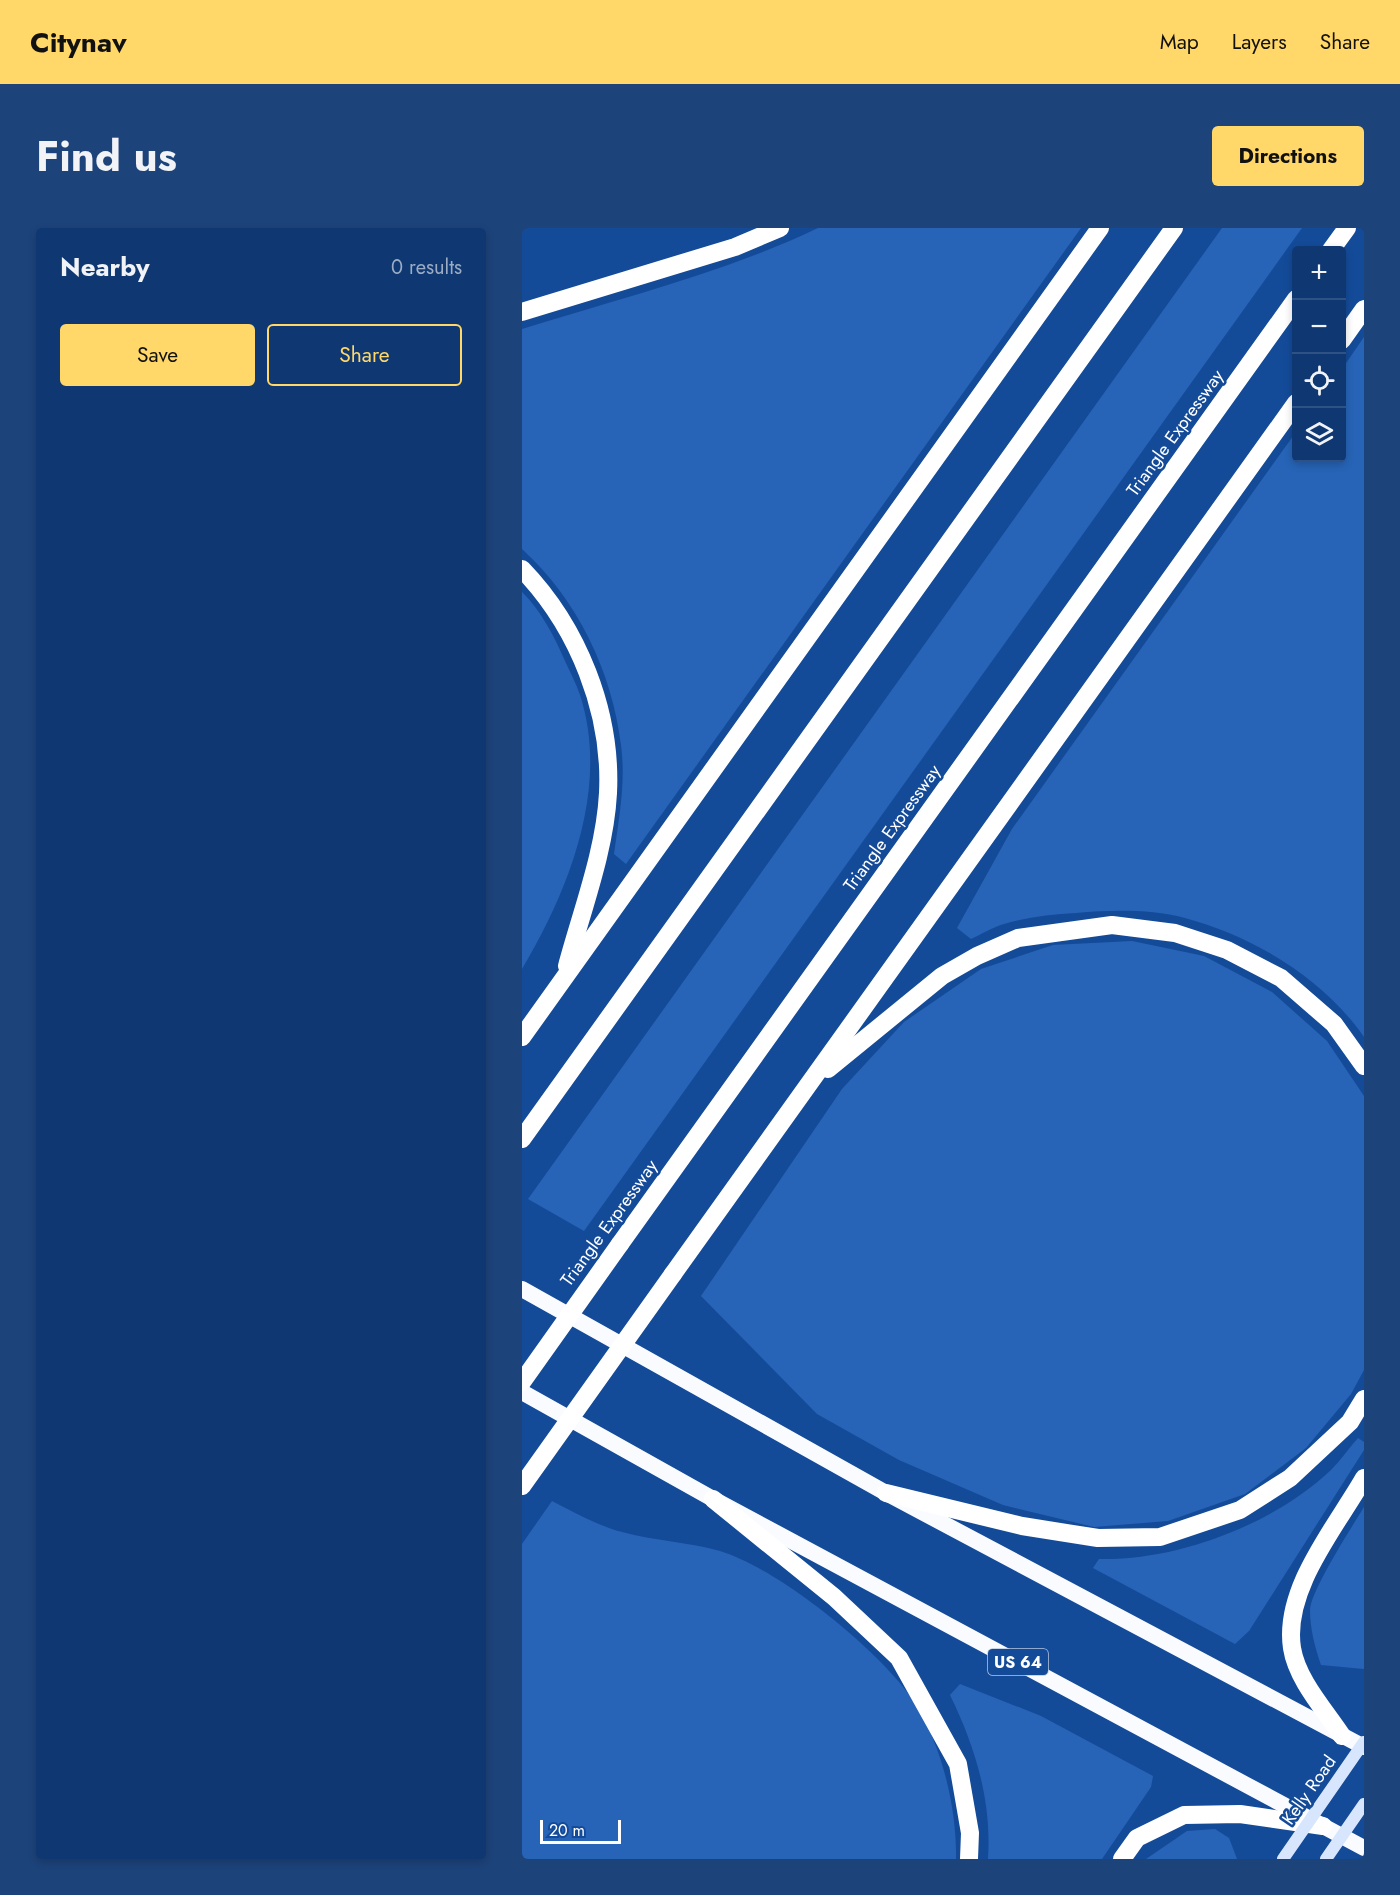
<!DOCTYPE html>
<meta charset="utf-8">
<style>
:root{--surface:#0f3873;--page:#1d437b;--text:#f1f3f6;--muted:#9bacc4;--line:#2f5285;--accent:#ffd869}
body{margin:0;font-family:Jost,sans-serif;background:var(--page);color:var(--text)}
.controls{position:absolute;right:18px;top:18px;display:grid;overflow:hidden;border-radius:6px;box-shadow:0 3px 9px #0003}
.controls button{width:54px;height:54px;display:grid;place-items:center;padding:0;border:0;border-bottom:2px solid var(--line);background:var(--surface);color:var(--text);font:30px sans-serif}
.scale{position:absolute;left:18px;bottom:15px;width:81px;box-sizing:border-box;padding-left:6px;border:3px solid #fff;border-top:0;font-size:16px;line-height:21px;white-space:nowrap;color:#fff;-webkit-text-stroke:4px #144b99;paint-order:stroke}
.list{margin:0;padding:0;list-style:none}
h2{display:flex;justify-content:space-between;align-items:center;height:78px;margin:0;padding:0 24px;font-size:26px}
h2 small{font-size:20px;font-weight:400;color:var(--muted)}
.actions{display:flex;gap:12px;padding:18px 24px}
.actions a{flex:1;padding:14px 0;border:2px solid var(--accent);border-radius:6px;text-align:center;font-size:21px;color:var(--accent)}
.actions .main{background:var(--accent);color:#111}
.icon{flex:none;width:33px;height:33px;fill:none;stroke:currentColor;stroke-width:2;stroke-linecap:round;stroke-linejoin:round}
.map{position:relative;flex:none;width:842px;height:1631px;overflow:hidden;border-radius:6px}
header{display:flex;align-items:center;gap:36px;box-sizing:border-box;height:84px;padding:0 30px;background:var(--accent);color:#111}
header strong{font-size:28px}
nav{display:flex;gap:33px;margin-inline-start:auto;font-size:21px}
.intro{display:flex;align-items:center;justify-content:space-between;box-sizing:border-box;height:144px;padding:0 36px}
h1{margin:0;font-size:42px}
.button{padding:15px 27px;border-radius:6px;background:var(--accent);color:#111;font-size:21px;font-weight:700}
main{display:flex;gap:36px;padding:0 36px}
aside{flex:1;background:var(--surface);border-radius:6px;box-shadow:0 3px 9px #0003}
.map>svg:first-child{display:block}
.green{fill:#2764b7}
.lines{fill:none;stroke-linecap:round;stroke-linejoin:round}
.trunk{stroke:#f9fbff;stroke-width:16}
.motorway{stroke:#fff;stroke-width:18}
.secondary-bridge{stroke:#d7e6fd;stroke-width:12}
.motorway-bridge{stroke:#fff;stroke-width:18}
.labels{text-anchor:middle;stroke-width:5;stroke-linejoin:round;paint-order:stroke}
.shield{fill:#144b99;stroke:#b8c9e0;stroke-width:1.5}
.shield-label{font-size:16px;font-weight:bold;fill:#fff}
.street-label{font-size:18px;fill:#fff;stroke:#144b99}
</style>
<header>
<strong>Citynav</strong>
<nav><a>Map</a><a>Layers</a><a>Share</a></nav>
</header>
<div class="intro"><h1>Find us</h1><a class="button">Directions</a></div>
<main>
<aside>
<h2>Nearby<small>0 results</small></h2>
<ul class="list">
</ul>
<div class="actions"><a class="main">Save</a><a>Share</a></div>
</aside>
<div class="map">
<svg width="842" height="1631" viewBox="0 0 842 1631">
<rect width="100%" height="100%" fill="#144b99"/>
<g class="green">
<path d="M296,0h263l-455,636 -12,-10c5,-35 12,-73 7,-109 -9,-74 -44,-146 -99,-196v-220c99,-31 202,-56 296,-101z"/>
<path d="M700,0h80l-718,1003 -56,-32z"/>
<path d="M842,109v700c-41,-59 -111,-101 -179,-119 -35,-9 -73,-8 -109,-5 -24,1 -49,4 -72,11 -11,3 -22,10 -33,15l-14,-11 55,-99 284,-397v26h46v-89z"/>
<path d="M0,364c19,18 33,46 43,69 5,11 11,22 15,34 30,92 -11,195 -58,274z"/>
<path d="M610,713l72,15 68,36 55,49 37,55v274l-13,24 -45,54 -61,46 -77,27 -74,6 -91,-22 -104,-45 -82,-46 -116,-118 141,-207 62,-67 77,-53 72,-24z"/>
<path d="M836,1210l6,4v8l-115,181 -14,13 -142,-76 6,-9c79,2 175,-35 232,-89 10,-10 18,-22 27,-32z"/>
<path d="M30,1273c22,11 46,25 70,31 32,9 67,10 98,19 59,18 162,101 195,152 27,43 42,106 41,156h-434v-315z"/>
<path d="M842,1279v162l-43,-4c-6,-18 -11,-36 -11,-55 1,-20 42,-83 54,-103z"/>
<path d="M438,1456l81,32 112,60 -2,11 -49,72h-114c4,-58 -13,-113 -38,-164z"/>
<path d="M693,1601l14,9 8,21h-91l41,-28z"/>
</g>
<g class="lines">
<g class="trunk">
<path d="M0,1061l364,204 478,254"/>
<path d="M0,1164l191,107 651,349"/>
</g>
<g class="motorway">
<path d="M809,22l16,-22"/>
<path d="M0,84l213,-65 45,-19"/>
<path d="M820,112l22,-31"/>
<path d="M0,341c56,58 90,143 86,224 -3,58 -26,117 -41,173"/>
<path d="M0,809l578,-809"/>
<path d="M306,841l114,-93 35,-20 41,-18 94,-13 63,8 52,17 54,28 53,46 30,42"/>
<path d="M0,911l652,-911"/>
<path d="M98,1016l676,-945"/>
<path d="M151,1046l623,-871"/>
<path d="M364,1265l136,33 76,12 62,-1 80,-27 50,-32 60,-56 14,-23"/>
<path d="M191,1271l121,98 65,61 59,106 12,69 -1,26"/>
<path d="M820,1508c-17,-26 -45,-56 -50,-88 -9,-59 44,-121 72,-170"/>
<path d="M600,1631l15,-21 47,-23 56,-1 83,12"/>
</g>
<g class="secondary-bridge">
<path d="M761,1631l81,-117"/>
<path d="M804,1631l38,-55"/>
</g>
<g class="motorway-bridge">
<path d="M0,1154l98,-138"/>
<path d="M0,1258l151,-212"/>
</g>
</g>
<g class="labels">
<rect class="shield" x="466" y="1421" width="60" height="26" rx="4.5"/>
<g class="shield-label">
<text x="496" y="1440">US 64</text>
</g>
<g class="street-label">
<text transform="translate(653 205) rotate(-54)" y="6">Triangle Expressway</text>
<text transform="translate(370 600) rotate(-54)" y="6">Triangle Expressway</text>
<text transform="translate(87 995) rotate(-54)" y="6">Triangle Expressway</text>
<text transform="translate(787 1562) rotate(-55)" y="6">Kelly Road</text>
</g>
</g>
</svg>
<div class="controls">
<button>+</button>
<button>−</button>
<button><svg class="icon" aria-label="locate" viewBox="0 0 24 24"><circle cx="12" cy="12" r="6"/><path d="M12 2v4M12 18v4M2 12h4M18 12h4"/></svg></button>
<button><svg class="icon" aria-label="layers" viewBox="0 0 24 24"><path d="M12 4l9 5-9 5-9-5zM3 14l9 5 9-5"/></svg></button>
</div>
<div class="scale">20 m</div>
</div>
</main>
